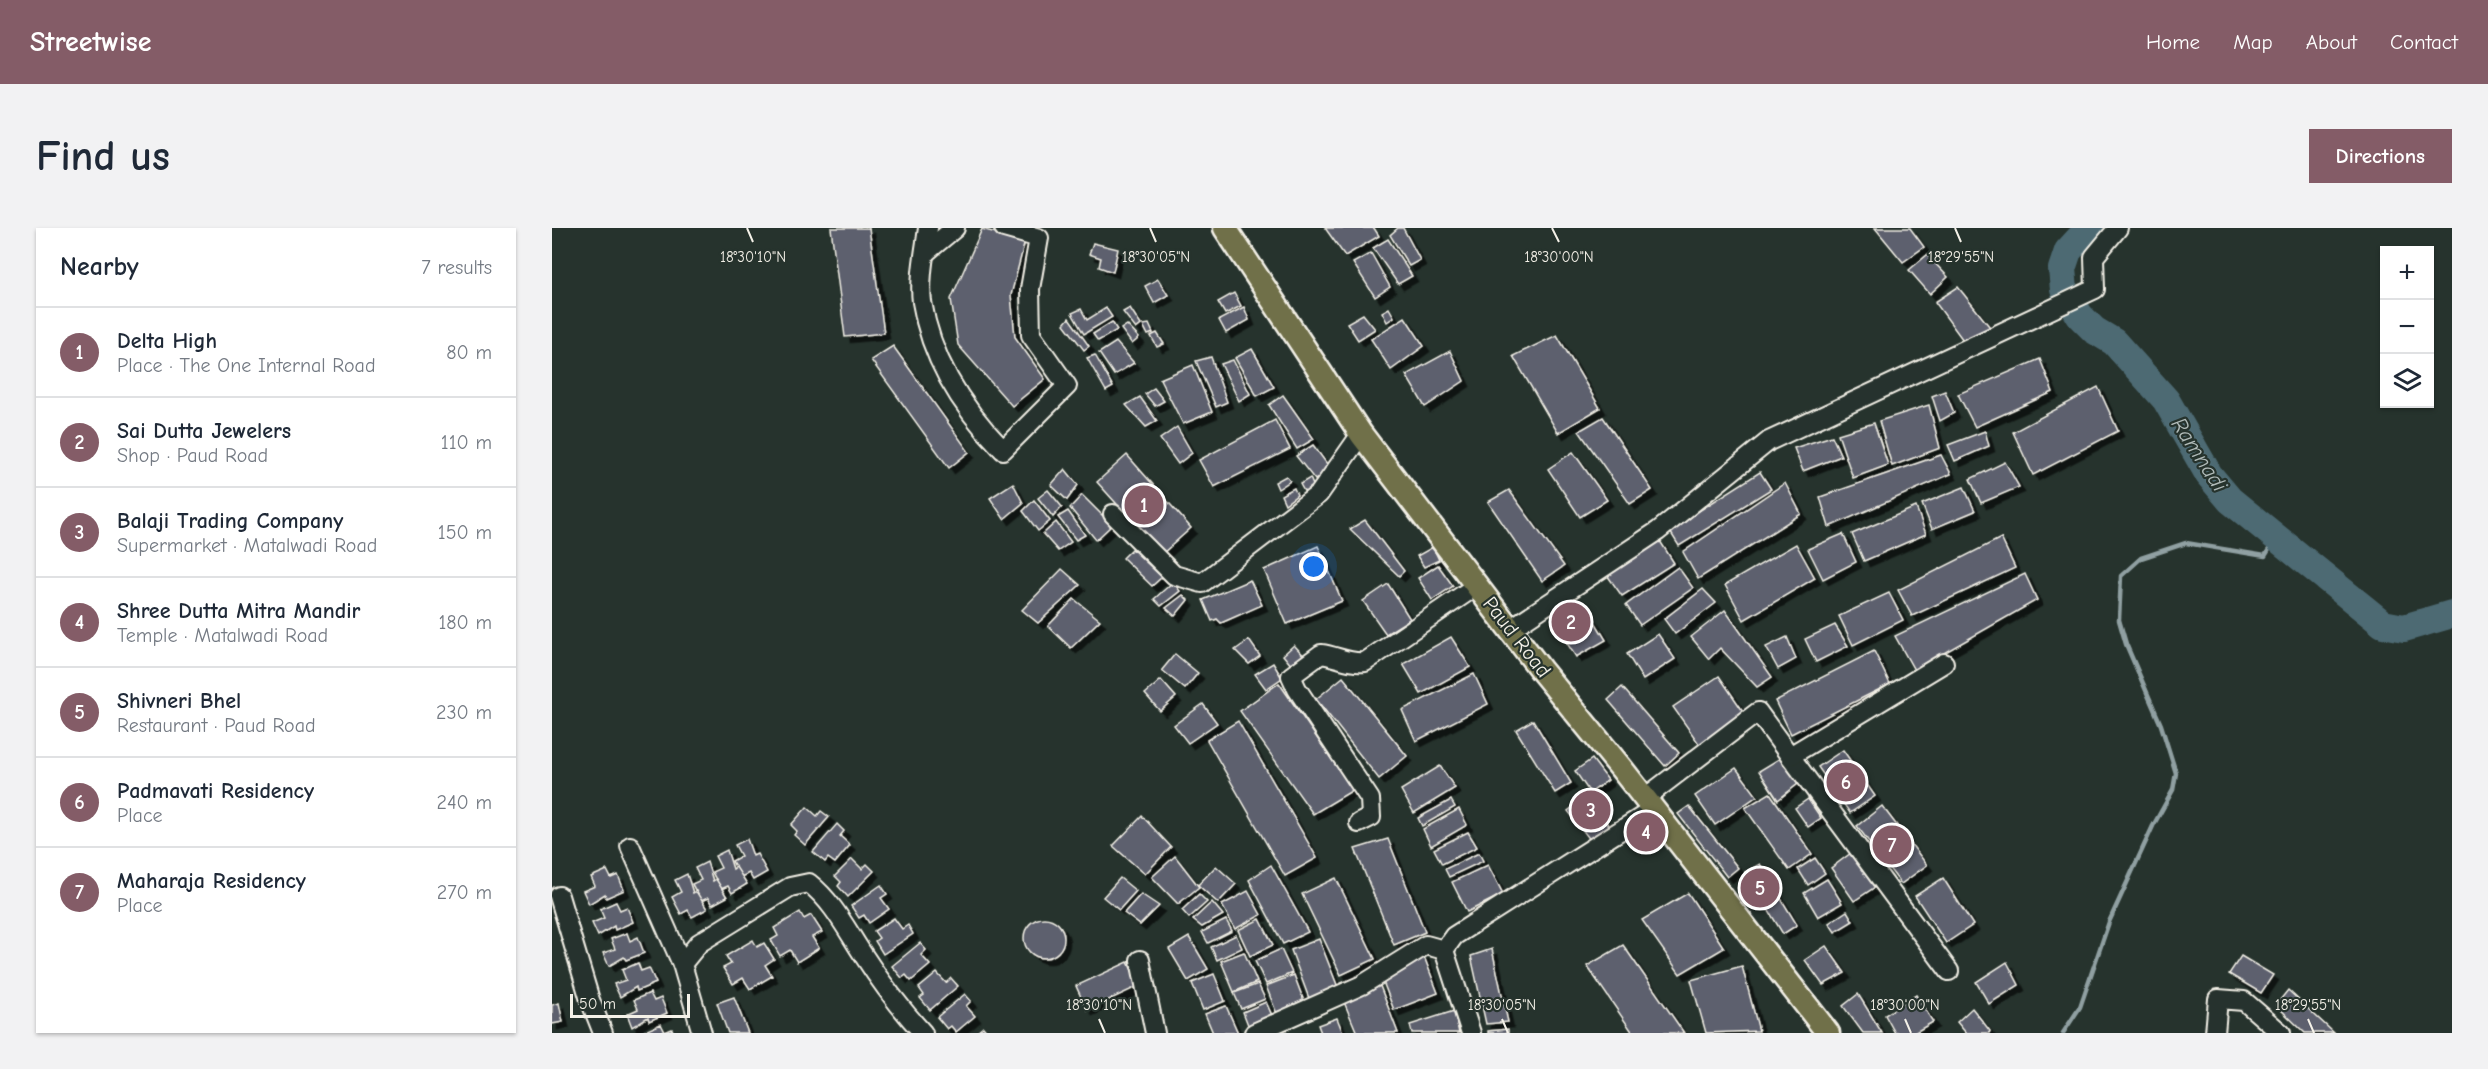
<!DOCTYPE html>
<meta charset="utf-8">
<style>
:root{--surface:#fff;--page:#f2f2f3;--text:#1f2937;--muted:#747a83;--line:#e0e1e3;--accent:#845c67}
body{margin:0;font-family:"Comic Neue",sans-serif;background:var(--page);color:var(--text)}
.controls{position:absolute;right:18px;top:18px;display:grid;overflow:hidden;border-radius:0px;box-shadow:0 2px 4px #0004}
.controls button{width:54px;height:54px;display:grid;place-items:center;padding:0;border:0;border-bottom:2px solid var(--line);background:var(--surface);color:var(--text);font:30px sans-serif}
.scale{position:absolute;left:18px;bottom:15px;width:120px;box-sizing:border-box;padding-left:6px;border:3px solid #f4f1e8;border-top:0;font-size:16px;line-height:21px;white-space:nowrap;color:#f4f1e8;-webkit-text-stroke:4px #26332d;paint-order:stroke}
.you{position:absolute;left:762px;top:339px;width:21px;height:21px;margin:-15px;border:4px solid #fff;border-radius:50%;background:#1a73e8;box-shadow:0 0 0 9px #1a73e833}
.badge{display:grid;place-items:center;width:39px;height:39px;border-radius:50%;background:var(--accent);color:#fff;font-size:20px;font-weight:700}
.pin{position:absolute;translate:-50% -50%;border:3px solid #fff;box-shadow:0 2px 6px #0006}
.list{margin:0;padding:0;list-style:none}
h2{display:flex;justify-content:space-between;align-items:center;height:78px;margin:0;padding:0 24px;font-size:26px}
h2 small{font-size:20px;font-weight:400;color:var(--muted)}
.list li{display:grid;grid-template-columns:39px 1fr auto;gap:18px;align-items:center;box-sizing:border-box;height:90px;padding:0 24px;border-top:2px solid var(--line)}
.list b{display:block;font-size:22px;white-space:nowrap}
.list p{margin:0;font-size:20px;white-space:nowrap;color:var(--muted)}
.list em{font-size:20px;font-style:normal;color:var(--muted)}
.icon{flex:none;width:33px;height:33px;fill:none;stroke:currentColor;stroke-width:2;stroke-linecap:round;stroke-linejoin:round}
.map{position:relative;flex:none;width:1900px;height:805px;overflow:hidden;border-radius:0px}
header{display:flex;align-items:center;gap:36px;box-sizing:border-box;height:84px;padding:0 30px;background:var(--accent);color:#fff}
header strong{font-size:28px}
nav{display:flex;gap:33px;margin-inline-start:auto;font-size:21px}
.intro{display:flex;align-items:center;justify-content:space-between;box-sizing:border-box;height:144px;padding:0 36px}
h1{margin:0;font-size:42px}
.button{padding:15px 27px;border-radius:0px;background:var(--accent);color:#fff;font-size:21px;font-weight:700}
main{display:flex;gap:36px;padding:0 36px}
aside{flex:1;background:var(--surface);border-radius:0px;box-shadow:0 2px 4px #0004}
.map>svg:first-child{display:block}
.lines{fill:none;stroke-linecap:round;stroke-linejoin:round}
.stream{stroke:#90a0a2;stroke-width:4.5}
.river{stroke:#4d6a73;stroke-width:28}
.building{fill:#5d616e;stroke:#f4f1e8;stroke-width:1.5;filter:url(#shadow)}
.minor-casing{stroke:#f4f1e8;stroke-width:22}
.major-casing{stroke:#f4f1e8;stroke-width:27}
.minor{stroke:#26332d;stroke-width:18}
.major{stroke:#70704a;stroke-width:22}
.ticks{fill:none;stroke:#f4f1e8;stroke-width:2}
.labels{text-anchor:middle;stroke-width:4.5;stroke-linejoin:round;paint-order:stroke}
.street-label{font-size:21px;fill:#f4f1e8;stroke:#26332d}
.water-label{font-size:22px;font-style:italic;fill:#b1bbb9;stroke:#26332d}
.ticks-label{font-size:15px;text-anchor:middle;fill:#f4f1e8;stroke:#26332d;stroke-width:4.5;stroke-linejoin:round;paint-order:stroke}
</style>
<header>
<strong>Streetwise</strong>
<nav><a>Home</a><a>Map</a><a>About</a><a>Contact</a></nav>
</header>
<div class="intro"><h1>Find us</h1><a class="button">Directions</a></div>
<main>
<aside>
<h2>Nearby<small>7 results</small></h2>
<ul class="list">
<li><span class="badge">1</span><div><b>Delta High</b><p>Place · The One Internal Road</p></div><em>80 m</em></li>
<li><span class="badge">2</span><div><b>Sai Dutta Jewelers</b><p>Shop · Paud Road</p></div><em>110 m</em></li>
<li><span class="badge">3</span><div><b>Balaji Trading Company</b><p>Supermarket · Matalwadi Road</p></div><em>150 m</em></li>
<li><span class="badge">4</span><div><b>Shree Dutta Mitra Mandir</b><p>Temple · Matalwadi Road</p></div><em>180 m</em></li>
<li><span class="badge">5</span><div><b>Shivneri Bhel</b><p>Restaurant · Paud Road</p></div><em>230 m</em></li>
<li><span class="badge">6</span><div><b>Padmavati Residency</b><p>Place</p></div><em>240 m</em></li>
<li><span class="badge">7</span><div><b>Maharaja Residency</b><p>Place</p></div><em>270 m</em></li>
</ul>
</aside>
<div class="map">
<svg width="1900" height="805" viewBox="0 0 1900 805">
<defs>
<filter id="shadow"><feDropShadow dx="5.5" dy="5.5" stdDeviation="0" flood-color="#0009"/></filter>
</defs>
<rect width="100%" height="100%" fill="#26332d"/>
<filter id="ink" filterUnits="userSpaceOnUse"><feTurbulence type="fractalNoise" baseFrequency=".0167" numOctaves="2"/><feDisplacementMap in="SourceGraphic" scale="12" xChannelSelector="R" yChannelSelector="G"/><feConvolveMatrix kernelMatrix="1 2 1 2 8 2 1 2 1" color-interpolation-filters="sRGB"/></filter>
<g filter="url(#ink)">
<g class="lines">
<path class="stream" d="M1511,805l17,-26 29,-85 44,-96 20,-36 3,-17 -15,-48 -35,-81 -7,-24 2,-44 20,-18 45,-15 79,13 11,-18"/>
<path class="river" d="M1537,0l-21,23 -6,18 2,21 16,26 14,14 20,12 52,58 43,75 21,25 153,124 21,4 48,-14"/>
</g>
<g class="building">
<path d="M279,0h38l15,105 -39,4z"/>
<path d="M773,0h49l5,8 -34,20z"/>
<path d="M846,0h5l17,32 -11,6 -19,-31z"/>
<path d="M1323,0h35l14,19 -21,15z"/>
<path d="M430,1l43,12 -14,54 4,42 30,42 -33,27 -54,-61 -7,-46z"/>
<path d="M836,11l24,37 -14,8 -25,-36z"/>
<path d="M541,15l25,6 -5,23 -14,-5 2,-9 -12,-4z"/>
<path d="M819,25l19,34 -15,10 -22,-34z"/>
<path d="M1375,27l21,22 -18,17 -21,-24z"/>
<path d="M606,51l10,16 -14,8 -9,-17z"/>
<path d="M1406,59l35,44 -25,16 -33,-45z"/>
<path d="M682,65l7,13 -16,8 -7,-12z"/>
<path d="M692,79l5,13 -23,13 -7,-13z"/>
<path d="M554,80l6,9 -28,17 -12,-21 9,-4 6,11z"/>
<path d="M578,80l11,17 -5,4 -13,-17z"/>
<path d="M837,80l5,9 -7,5 -5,-10z"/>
<path d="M811,86l12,15 -17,11 -11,-17z"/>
<path d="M853,89l19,29 -33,24 -20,-31z"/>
<path d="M517,90l20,28 -5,4 -20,-26z"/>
<path d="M560,94l5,8 -19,11 -5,-7z"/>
<path d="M597,96l4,9 -5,2 -5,-10z"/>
<path d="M575,97l12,13 -7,6 -11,-15z"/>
<path d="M605,105l7,11 -7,3 -6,-11z"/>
<path d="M1005,107l43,73 -42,25 -45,-77z"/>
<path d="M564,114l18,21 -20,12 -15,-22z"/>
<path d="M341,118l76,106 -20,16 -78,-108z"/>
<path d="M700,121l22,38 -17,9 -22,-38z"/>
<path d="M898,123l14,30 -39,26 -19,-32z"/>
<path d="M543,127l18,32 -7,4 -19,-33z"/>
<path d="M659,129l16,45 -11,5 -20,-46z"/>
<path d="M1488,131l13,33 -78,35 -17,-33z"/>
<path d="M681,132l17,34 -11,7 -18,-37z"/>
<path d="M641,137l19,47 -29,12 -23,-45z"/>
<path d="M1546,159l20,44 -85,44 -20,-43z"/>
<path d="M602,160l10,13 -9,5 -10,-12z"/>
<path d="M1393,163l9,22 -14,8 -8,-25z"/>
<path d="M731,167l31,44 -17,10 -28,-44z"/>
<path d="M588,169l17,24 -11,6 -20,-22z"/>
<path d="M1377,177l11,43 -48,18 -13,-45z"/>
<path d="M1051,189l49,73 -22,14 -51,-73z"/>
<path d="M723,192l15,29 -76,38 -15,-27z"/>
<path d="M1322,195l14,42 -35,13 -15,-44z"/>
<path d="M625,199l15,26 -14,11 -18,-25z"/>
<path d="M1433,203l4,15 -34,15 -7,-16z"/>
<path d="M1280,208l9,20 -38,15 -9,-23z"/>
<path d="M761,217l17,23 -15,12 -19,-24z"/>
<path d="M1021,224l34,48 -27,17 -32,-48z"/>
<path d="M575,227l64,73 -29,26 -65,-72z"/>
<path d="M1389,227l10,19 -122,53 -9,-30z"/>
<path d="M1453,234l14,25 -38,16 -11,-24z"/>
<path d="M513,241l13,16 -11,15 -16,-15z"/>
<path d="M1208,244l11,17 -92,57 -10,-16z"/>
<path d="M734,248l4,5 -12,8 -3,-7z"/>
<path d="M758,250l5,12 -9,5 -6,-11z"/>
<path d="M461,255l10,20 -19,16 -14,-21z"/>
<path d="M1233,255l16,31 -103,65 -15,-27z"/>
<path d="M1412,259l11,24 -43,18 -10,-25z"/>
<path d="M742,260l3,7 -12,9 -4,-9z"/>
<path d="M496,262l14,17 -9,10 -15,-19z"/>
<path d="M957,262l55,76 -22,15 -54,-79z"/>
<path d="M530,267l30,30 -16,15 -26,-32z"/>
<path d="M482,272l16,21 -12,10 -15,-20z"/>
<path d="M1364,279l10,27 -62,27 -12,-27z"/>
<path d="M516,283l17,24 -9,5 -18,-23z"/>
<path d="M813,292l39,51 -5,5 -49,-47z"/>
<path d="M504,294l15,20 -13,9 -15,-17z"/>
<path d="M1291,306l13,28 -33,17 -15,-30z"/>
<path d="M1449,310l14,30 -103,48 -14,-26z"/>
<path d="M1108,313l14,22 -52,33 -15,-21z"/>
<path d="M1244,316l19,34 -71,42 -19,-35z"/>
<path d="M766,318l24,55 -55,23 -23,-54z"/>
<path d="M881,319l6,13 -15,7 -7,-11z"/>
<path d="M580,321l30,28 -10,9 -29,-28z"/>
<path d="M886,337l15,21 -21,14 -14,-22z"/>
<path d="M1126,339l15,21 -53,37 -14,-20z"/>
<path d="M510,341l18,16 -42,38 -16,-13z"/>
<path d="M1473,346l12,26 -123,70 -19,-34z"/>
<path d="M698,352l12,25 -41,18 -4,-4 -5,2 -9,-21z"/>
<path d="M621,354l7,9 -19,15 -7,-7z"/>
<path d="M836,356l22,35 -24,15 -23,-33z"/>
<path d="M1151,361l13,14 -41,31 -11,-15z"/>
<path d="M1337,365l14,27 -50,25 -14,-29z"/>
<path d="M631,367l5,5 -13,16 -9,-8z"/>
<path d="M522,371l26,21 -29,28 -23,-22z"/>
<path d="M1173,382l47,67 -15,10 -37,-39 -11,11 -18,-22z"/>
<path d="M1040,389l14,23 -30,17 -15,-23z"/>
<path d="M1283,397l13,21 -32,16 -11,-23z"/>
<path d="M1106,406l17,25 -32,21 -16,-26z"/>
<path d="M899,409l19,30 -49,27 -18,-30z"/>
<path d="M1235,409l9,22 -18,10 -12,-22z"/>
<path d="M697,412l11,16 -11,8 -14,-14z"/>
<path d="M742,417l13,14 -11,12 -13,-16z"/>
<path d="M1322,423l16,33 -99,50 -16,-33z"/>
<path d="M623,426l23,19 -13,16 -23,-19z"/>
<path d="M721,435l9,15 -16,11 -11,-15z"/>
<path d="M922,446l14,30 -72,37 -14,-31z"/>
<path d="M1167,448l28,41 -45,31 -29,-41z"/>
<path d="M791,449l64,79 -28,23 -63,-80z"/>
<path d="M609,452l15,17 -16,14 -15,-17z"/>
<path d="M727,455l74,107 -40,24 -73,-103z"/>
<path d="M1070,459l57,66 -14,13 -57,-66z"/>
<path d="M651,476l14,19 -29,20 -14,-18z"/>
<path d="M981,492l38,63 -16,10 -39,-63z"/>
<path d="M686,493l79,137 -32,18 -78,-136z"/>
<path d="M1291,522l32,46 -25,17 -32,-46z"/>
<path d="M1230,529l17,26 -21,17 -19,-29z"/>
<path d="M1040,531l16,21 -18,13 -15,-22z"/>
<path d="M888,538l15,22 -41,25 -13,-23z"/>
<path d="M1184,540l21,28 -42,29 -20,-29z"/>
<path d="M1218,565l42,61 -23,16 -44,-62z"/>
<path d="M1035,568l23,31 -19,14 -23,-30z"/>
<path d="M1256,571l13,19 -13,9 -13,-19z"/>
<path d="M899,572l4,7 -33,19 -4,-8z"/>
<path d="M1137,578l49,62 -11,9 -49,-63z"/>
<path d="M1330,578l45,59 -26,19 -44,-58z"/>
<path d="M255,579l10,9 4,-5 8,6 -24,28 -11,-10 3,-4 -6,-6z"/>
<path d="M907,581l8,16 -36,21 -8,-17z"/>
<path d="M590,588l29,31 -26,27 -32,-28z"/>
<path d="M285,596l7,7 -4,5 10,9 -15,18 -7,-5 -3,4 -12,-10z"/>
<path d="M916,604l9,15 -35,17 -8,-15z"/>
<path d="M195,611l6,17 4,-2 10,18 -14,8 -4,-7 -8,4 -9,-16 9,-5 -6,-11z"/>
<path d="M836,611l37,93 -31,13 -39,-96z"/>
<path d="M175,622l6,19 3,-2 11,17 -15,9 -4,-7 -7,3 -9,-17 9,-4 -6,-12z"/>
<path d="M927,625l4,8 -34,16 -4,-8z"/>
<path d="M1299,625l24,34 -21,14 -23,-33z"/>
<path d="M623,628l24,31 -21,17 -26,-27z"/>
<path d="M1263,630l10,15 -17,12 -10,-16z"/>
<path d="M300,631l10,10 5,-5 7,7 -26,26 -10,-11 3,-4 -6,-6z"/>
<path d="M155,634l6,19 3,-2 11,18 -15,8 -4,-7 -7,3 -9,-17 9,-4 -6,-12z"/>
<path d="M1208,636l37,61 -14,9 -38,-62z"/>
<path d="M719,637l37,67 -25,12 -34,-64z"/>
<path d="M936,637l15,29 -36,18 -15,-30z"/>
<path d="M664,638l20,18 -18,19 -20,-18z"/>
<path d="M55,642l4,8 7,-3 6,15 -18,8 -1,-4 -16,10 -6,-13 12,-5 -4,-9z"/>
<path d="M135,646l6,19 3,-2 11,18 -15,8 -4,-7 -7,4 -9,-17 9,-5 -6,-12z"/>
<path d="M568,650l16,13 -17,19 -16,-13z"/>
<path d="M784,650l39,81 -34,16 -39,-81z"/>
<path d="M1391,650l30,47 -27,18 -31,-47z"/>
<path d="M1275,651l15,24 -24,14 -14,-24z"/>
<path d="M329,657l6,9 -6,4 8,11 -20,14 -5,-8 -5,3 -8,-12z"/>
<path d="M696,663l13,24 -26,14 -13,-24z"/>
<path d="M1136,665l36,55 -44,26 -38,-54z"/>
<path d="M589,666l18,12 -19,19 -16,-12z"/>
<path d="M647,666l8,8 -18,16 -7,-8z"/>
<path d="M64,674l4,8 7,-3 6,15 -18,8 -1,-4 -16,10 -6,-13 12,-5 -4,-9z"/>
<path d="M660,674l11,13 -21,12 -9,-7z"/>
<path d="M1295,683l6,10 -18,11 -6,-9z"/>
<path d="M248,684l4,7 7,-4 11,17 -10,5 7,11 -22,14 -7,-12 -10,6 -9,-16 7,-4 -4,-8z"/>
<path d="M342,690l8,11 6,-4 5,9 -30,20 -8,-13 4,-3 -5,-7z"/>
<circle cx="492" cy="710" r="20"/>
<path d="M708,691l13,26 -23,11 -12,-26z"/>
<path d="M674,692l6,11 -24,12 -6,-11z"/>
<path d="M75,705l3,8 8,-4 6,16 -18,7 -2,-3 -15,9 -6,-13 12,-4 -4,-10z"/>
<path d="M684,707l6,13 -25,12 -6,-13z"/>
<path d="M637,709l19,32 -20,12 -19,-32z"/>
<path d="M767,711l20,51 -29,11 -19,-51z"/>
<path d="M201,712l4,7 7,-4 10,16 -9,6 7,11 -22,13 -7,-11 -10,6 -10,-16 8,-4 -5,-8z"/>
<path d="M368,715l6,7 -5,5 9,10 -19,16 -5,-6 -4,3 -10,-12z"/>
<path d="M1071,717l61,88h-51l-46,-67z"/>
<path d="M1274,718l19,27 -22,12 -18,-25z"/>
<path d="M729,721l11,24 -26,11 -11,-23z"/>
<path d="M940,721l16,73 -22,2 -15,-68z"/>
<path d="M692,724l13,30 -23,10 -13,-31z"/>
<path d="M871,726l15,39 -44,17 -14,-36z"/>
<path d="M1689,728l32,19 -12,18 -32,-19z"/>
<path d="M576,734l11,24 -52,24 -11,-24z"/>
<path d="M1455,734l12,23 -30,19 -13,-22z"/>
<path d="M86,735l3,8 8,-3 7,15 -19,8 -1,-4 -16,10 -6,-13 12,-4 -4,-10z"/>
<path d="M1190,738l17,65 -53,2 -15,-53z"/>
<path d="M385,745l9,10 5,-5 7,8 -28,24 -10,-12 4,-3 -5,-7z"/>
<path d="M662,746l11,27 -22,9 -11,-27z"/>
<path d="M742,747l11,29 -28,10 -11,-28z"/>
<path d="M706,756l7,15 -24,10 -7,-16z"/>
<path d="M828,758l18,47h-41l-13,-31z"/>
<path d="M1736,762l46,43h-29l-29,-28z"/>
<path d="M98,765l4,8 7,-3 6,15 -18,8 -1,-4 -16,10 -5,-13 11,-5 -4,-9z"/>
<path d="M413,766l6,7 -5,5 9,10 -19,16 -5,-6 -4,3 -10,-12z"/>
<path d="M1306,766l24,39h-19l-20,-27z"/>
<path d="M1364,767l17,27 -19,11h-19l-10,-18z"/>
<path d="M182,769l14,36h-20l-11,-30z"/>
<path d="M714,774l8,18 -24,10 -7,-18z"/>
<path d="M7,775l4,19 -11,2v-19z"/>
<path d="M674,778l12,27h-25l-8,-19z"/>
<path d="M1420,780l18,23 -1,2h-23l-9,-11z"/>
<path d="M902,783l5,22h-47l-2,-8z"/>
<path d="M785,790l6,15h-22l-3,-8z"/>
<path d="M109,796l4,8 7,-3 2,4h-28l-1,-2z"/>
<path d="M431,799l5,6h-12z"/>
<path d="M956,801v4h-20v-2z"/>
</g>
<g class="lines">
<defs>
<g id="minor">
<path d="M376,0c-3,23 -9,51 -6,74 9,57 41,107 81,148l64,-64 -36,-51 -1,-46 9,-51 -35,-10"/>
<path d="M373,25l30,-25"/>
<path d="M561,286l61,61 28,8 117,-89 42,-60"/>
<path d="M958,401l148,-98 111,-90 326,-152 -1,-32 24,-29"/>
<path d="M1238,528l159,215"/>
<path d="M1093,570l113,-86 32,44 154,-93"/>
<path d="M807,595l12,-6 -1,-18 -73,-110 -6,-13 30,-22c16,2 28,10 44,8l111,-76"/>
<path d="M78,618l52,118"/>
<path d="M7,668l31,104 13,33"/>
<path d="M588,732l15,73"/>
<path d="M150,805l-20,-69 17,-21 91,-56 19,-4c25,20 37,46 55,73 18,28 37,53 59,77"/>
<path d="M702,805l108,-48 64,-40 18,5"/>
<path d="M919,805l-27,-83 10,-14 200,-127"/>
<path d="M1663,805l3,-34 26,2 37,32"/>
</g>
<path id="major" d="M673,0l136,206 180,236 80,98 207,265"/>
</defs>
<use href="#minor" class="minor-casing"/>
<use href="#major" class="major-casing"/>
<use href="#minor" class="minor"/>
<use href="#major" class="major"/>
</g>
</g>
<path class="ticks" d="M195,0l6,14M598,0l6,14M1000,0l7,14M1403,0l6,14M547,791l6,14M950,791l6,14M1353,791l6,14M1756,791l6,14"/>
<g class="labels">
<g class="street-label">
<text transform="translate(965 409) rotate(52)" y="7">Paud Road</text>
</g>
<g class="water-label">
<text transform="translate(1648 226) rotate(57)" y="8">Ramnadi</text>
</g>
</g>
<g class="ticks-label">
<text x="1007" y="34">18°30'00"N</text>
<text x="201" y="34">18°30'10"N</text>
<text x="604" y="34">18°30'05"N</text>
<text x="1409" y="34">18°29'55"N</text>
<text x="547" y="782">18°30'10"N</text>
<text x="950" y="782">18°30'05"N</text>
<text x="1353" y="782">18°30'00"N</text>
<text x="1756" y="782">18°29'55"N</text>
</g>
</svg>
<div class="controls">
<button>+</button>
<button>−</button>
<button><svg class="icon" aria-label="layers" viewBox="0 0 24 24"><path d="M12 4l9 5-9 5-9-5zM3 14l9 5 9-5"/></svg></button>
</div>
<div class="scale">50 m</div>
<div class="you"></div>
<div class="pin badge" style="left:592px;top:277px">1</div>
<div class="pin badge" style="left:1019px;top:394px">2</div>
<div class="pin badge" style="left:1039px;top:582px">3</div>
<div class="pin badge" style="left:1094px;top:604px">4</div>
<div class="pin badge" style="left:1208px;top:660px">5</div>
<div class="pin badge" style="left:1294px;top:554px">6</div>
<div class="pin badge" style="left:1340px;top:617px">7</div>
</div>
</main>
